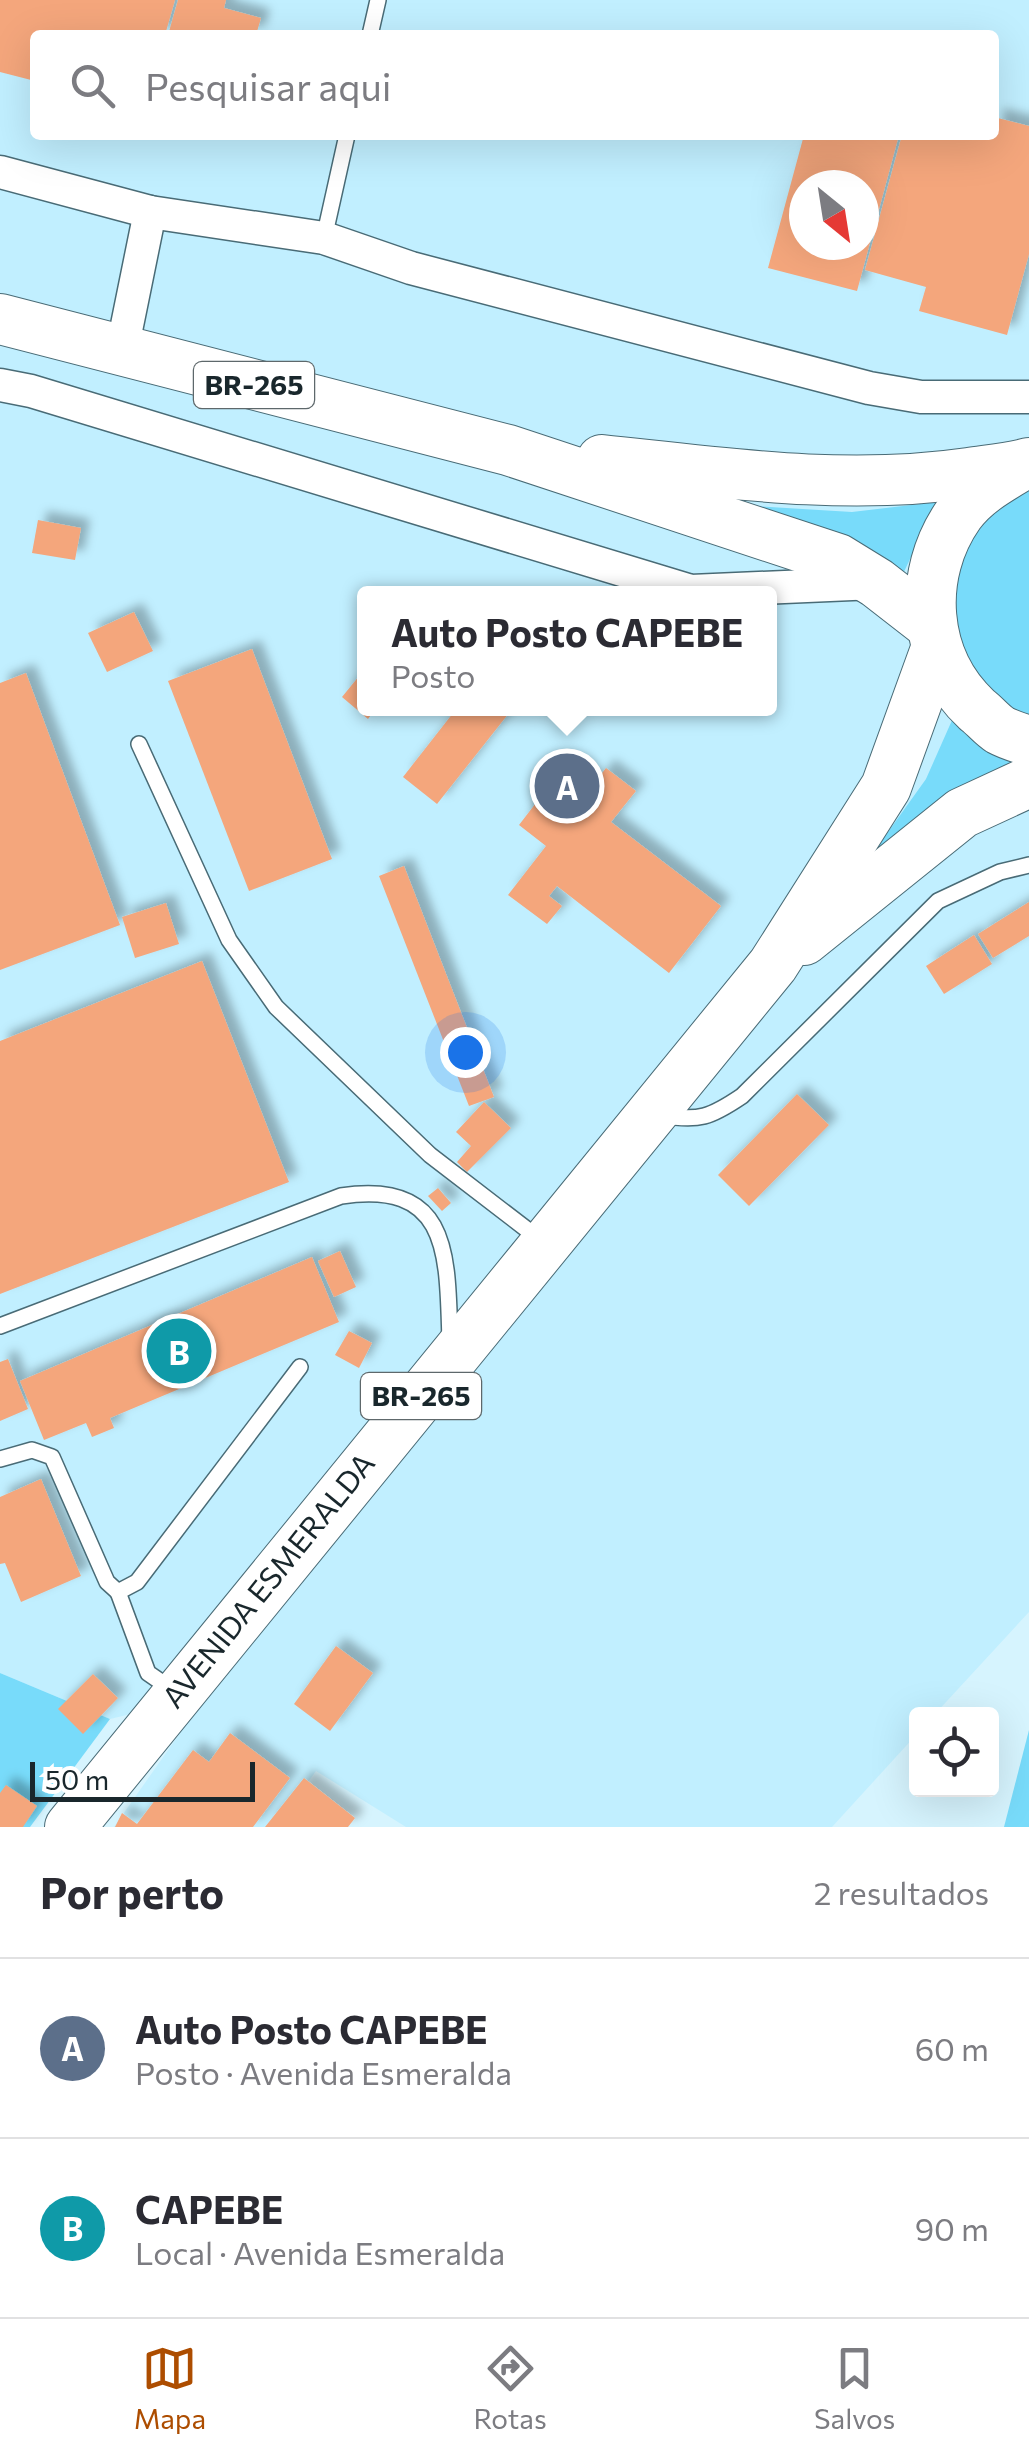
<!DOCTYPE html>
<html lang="pt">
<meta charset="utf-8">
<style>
:root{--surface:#fff;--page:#f7f7f7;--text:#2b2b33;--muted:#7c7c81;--line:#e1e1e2;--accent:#ad4d00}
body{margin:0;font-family:Commissioner,sans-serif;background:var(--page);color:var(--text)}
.controls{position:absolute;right:30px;bottom:30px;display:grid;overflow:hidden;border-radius:10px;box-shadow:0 10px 40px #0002}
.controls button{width:90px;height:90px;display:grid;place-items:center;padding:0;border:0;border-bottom:2px solid var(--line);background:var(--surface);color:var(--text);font:50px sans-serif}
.compass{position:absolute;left:789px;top:170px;width:90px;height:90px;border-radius:50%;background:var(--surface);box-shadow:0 10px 40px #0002;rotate:150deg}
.scale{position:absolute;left:30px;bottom:25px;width:225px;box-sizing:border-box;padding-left:10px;border:5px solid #19272c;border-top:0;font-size:28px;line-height:35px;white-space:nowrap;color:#19272c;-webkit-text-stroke:8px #fff;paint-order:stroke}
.you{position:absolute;left:465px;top:1052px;width:35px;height:35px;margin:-25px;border:8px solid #fff;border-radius:50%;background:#1a73e8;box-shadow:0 0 0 15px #1a73e833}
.badge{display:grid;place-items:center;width:65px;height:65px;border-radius:50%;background:var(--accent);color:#fff;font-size:32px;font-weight:700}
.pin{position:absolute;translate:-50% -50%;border:5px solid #fff;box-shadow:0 2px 10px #0006}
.popup{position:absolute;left:357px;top:586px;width:420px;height:130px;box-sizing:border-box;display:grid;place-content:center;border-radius:10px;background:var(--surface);filter:drop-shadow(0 2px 8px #0005);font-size:32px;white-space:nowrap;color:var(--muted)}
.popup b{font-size:38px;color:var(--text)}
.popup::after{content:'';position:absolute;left:50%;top:100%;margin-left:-20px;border:20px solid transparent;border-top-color:var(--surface)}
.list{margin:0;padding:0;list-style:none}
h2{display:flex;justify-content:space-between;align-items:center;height:130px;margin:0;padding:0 40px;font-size:42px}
h2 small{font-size:32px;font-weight:400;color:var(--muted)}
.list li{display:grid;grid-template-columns:65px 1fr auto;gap:30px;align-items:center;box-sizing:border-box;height:180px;padding:0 40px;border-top:2px solid var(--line)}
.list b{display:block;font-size:38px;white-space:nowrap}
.list p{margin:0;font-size:32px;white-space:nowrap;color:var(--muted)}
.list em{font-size:32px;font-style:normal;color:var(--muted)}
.icon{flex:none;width:55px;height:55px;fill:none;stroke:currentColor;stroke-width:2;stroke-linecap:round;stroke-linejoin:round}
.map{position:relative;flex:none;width:1029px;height:1827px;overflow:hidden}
.search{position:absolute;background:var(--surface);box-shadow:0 10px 40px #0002;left:30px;right:30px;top:30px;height:110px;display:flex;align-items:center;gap:25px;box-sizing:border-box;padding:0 35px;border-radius:10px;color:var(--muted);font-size:38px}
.sheet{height:490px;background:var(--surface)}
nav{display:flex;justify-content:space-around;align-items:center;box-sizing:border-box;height:140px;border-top:2px solid var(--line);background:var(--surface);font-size:28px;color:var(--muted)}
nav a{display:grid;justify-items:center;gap:5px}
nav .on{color:var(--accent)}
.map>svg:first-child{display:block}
.built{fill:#c1efff;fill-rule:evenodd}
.green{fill:#78dbfa}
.building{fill:#f4a67c;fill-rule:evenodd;filter:url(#shadow)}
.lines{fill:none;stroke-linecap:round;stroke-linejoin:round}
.service-casing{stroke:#496b76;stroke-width:18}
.minor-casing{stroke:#496b76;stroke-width:35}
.primary-casing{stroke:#496b76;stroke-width:52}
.service{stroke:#fff;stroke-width:15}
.minor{stroke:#fff;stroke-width:32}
.primary{stroke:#fff;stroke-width:50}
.labels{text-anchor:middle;stroke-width:8;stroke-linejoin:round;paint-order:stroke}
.shield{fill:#fff;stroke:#5e686b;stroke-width:2.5}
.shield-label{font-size:28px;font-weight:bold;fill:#19272c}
.street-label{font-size:30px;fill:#19272c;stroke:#fff}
</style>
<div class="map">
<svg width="1029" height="1827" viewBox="0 0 1029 1827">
<defs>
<filter id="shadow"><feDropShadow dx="9" dy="-9" stdDeviation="5" flood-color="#0004"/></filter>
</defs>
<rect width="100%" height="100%" fill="#d6f4fe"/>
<path class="built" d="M0,0h1029v1612l-94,102h-19v21l-84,92h-426l-90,-56 -40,56h-162l92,-131 -96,23 -110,-46zM35,35h959v100h-959zM804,185h60v60h-60zM364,594h406v114h-406z"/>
<g class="green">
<path d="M1029,488v230c-102,-42 -103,-188 0,-230z"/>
<path d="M937,502l-35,74 -166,-71 116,7z"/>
<path d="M953,718l70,48 -150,87 53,-74z"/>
<path d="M0,1673l110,46 -80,108h-30z"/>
<path d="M1029,1730v97h-25z"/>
</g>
<g class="building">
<path d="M0,0h175l-10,35h-130v46l-35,-9z"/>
<path d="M178,0h48l-2,8 37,10 -5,17h-88z"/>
<path d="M994,117l35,9v128l-22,81 -88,-24 7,-24 -61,-17 37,-135h92z"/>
<path d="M804,135h95l-42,156 -89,-23zM804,185h60v60h-60z"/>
<path d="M38,520l43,8 -6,32 -43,-7z"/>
<path d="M134,612l19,39 -46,21 -19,-39z"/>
<path d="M252,649l80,210 -83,32 -81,-210z"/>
<path d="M364,670v38h12l-8,11 -26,-22z"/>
<path d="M26,673l94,252 -120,45v-287z"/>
<path d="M457,708h47l5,5 -72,91 -34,-27z"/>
<path d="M606,768l30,23 -25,31 110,84 -52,67 -112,-87 -8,10 13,10 -15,18 -39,-29 38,-49 -27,-21 37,-48 27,21z"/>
<path d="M404,866l90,231 -25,9 -90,-230z"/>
<path d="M1029,902v34l-36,22 -15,-24z"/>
<path d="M166,903l13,41 -44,14 -13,-41z"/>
<path d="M974,935l18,29 -48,30 -18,-28z"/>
<path d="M202,961l87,221 -289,112v-253z"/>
<path d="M797,1094l32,31 -80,81 -31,-31z"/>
<path d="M484,1102l27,26 -44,44 -10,-10 14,-16 -15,-14z"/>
<path d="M438,1188l13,15 -9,8 -14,-15z"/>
<path d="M340,1251l16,36 -22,10 -16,-36z"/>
<path d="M312,1257l27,65 -229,96 4,10 -22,9 -6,-14 -42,17 -24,-59z"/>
<path d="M349,1331l23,12 -13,25 -24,-13z"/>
<path d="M8,1359l20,50 -28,12v-59z"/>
<path d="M41,1479l40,97 -60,26 -16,-39 -5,1v-67z"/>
<path d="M336,1646l37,27 -43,58 -36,-27z"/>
<path d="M93,1674l25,24 -35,36 -25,-25z"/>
<path d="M230,1733l60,45 -37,49h-138l7,-14 15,11 56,-74 16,12z"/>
<path d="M304,1778l51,40 -7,9h-83z"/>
<path d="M6,1785l31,21 -14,21h-23v-34z"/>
</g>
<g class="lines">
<defs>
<g id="service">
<path d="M370,35l8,-35"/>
<path d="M324,238l23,-103"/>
<path d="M139,744l90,196 47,67 154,148 108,83"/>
<path d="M661,1115c38,7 50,2 81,-19l196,-195 62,-29 29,-7"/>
<path d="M0,1326l341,-130c111,-17 106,62 109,145"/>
<path d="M0,1459l32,-9 20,7 55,125 11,10 19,-10 163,-215"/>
<path d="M118,1592l30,81 26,18"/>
</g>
<g id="minor">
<path d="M0,172l150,40 174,26 87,30 458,120 52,9h108"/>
<path d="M122,350l28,-138"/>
<path d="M0,385l31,6 660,200 184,-8"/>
</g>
<g id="primary">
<path d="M0,319l508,131 330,109 39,24 54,42"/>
<path d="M602,460c122,13 244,31 367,13 20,-3 41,-5 60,-10"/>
<path d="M1019,467c-22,13 -45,26 -60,47 -43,61 -37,145 18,196 8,6 15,15 23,20 9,5 20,8 29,11"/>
<path d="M804,940l158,-127 67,-31"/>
<path d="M70,1827l703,-862 113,-178 50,-138"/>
</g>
</defs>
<use href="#service" class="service-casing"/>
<use href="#minor" class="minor-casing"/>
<use href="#primary" class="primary-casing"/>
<use href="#service" class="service"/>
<use href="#minor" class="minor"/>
<use href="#primary" class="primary"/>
</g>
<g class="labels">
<g class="shield">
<rect x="194" y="362" width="120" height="46" rx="8"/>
<rect x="361" y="1373" width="120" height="46" rx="8"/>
</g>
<g class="shield-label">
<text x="254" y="395">BR-265</text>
<text x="421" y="1406">BR-265</text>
</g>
<g class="street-label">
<text transform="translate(269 1581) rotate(-51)" y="10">AVENIDA ESMERALDA</text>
</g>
</g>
</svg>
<div class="controls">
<button><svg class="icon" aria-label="locate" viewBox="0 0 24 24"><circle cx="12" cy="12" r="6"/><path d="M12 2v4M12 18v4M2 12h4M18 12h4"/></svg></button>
</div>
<svg class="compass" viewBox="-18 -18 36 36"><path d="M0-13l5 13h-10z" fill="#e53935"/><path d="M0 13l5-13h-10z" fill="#7c7c81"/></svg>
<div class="scale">50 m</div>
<div class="you"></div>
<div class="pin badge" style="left:567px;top:786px;background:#5c6f8a">A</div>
<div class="popup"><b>Auto Posto CAPEBE</b>Posto</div>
<div class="pin badge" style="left:179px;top:1351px;background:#0f9aa8">B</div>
<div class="search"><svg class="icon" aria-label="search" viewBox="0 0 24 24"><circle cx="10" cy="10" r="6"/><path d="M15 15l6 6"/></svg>Pesquisar aqui</div>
</div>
<section class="sheet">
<h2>Por perto<small>2 resultados</small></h2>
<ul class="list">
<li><span class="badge" style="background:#5c6f8a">A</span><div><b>Auto Posto CAPEBE</b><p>Posto · Avenida Esmeralda</p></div><em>60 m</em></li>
<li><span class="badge" style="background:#0f9aa8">B</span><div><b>CAPEBE</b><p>Local · Avenida Esmeralda</p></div><em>90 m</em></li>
</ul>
</section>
<nav>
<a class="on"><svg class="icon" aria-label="map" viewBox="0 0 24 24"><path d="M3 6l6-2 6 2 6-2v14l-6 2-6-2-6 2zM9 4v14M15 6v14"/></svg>Mapa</a>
<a><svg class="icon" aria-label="directions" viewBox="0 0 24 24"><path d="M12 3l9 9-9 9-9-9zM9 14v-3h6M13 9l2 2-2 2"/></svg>Rotas</a>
<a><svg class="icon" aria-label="saved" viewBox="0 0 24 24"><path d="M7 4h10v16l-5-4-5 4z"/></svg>Salvos</a>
</nav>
